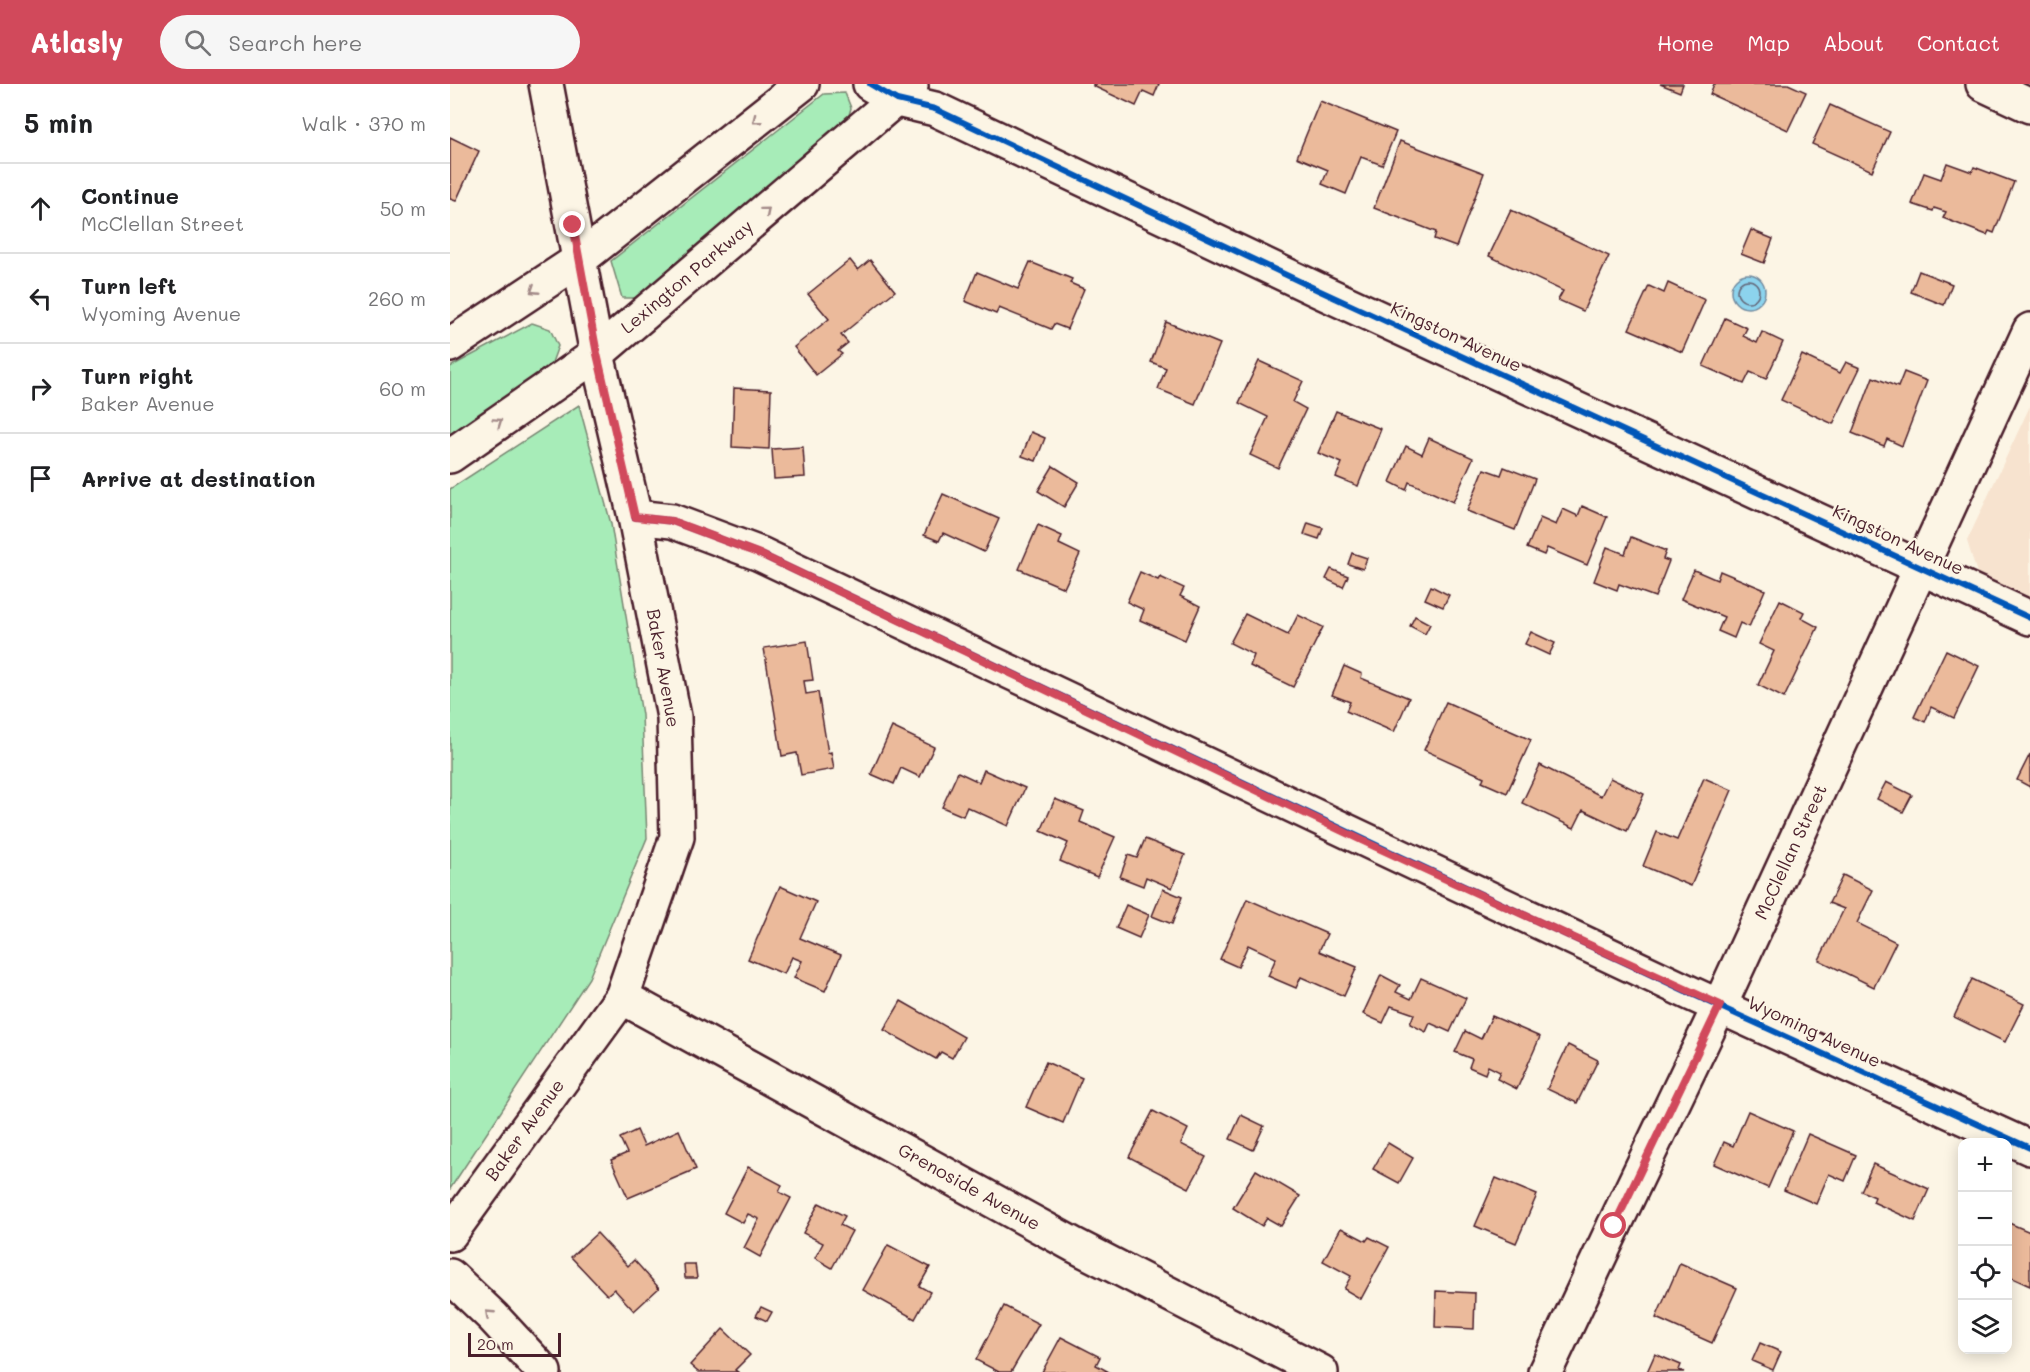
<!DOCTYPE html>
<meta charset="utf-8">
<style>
:root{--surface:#fff;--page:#f6f6f6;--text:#202124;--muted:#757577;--line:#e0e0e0;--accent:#d1495b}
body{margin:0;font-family:Mali,sans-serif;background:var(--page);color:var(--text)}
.controls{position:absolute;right:18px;bottom:18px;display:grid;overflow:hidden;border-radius:12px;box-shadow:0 3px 15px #0003}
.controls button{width:54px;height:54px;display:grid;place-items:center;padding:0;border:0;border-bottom:2px solid var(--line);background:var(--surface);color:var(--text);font:30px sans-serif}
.scale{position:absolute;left:18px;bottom:15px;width:93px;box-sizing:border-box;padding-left:6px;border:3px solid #4a1f2b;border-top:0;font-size:16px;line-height:21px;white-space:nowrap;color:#4a1f2b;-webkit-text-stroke:4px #fcf5e5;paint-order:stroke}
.stop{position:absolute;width:18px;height:18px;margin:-14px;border:4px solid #d1495b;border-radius:50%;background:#fff}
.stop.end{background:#d1495b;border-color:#fff;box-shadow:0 2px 6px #0008}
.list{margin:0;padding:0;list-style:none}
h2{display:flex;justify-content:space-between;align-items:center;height:78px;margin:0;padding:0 24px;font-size:26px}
h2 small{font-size:20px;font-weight:400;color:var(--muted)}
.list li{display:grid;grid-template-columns:39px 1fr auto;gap:18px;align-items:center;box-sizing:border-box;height:90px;padding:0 24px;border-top:2px solid var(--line)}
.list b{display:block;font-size:22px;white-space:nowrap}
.list p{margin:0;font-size:20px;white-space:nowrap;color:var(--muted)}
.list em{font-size:20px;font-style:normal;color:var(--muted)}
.icon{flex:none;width:33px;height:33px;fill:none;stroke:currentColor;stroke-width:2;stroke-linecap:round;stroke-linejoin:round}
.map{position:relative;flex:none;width:1580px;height:1288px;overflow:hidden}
header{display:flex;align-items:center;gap:36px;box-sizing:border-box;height:84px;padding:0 30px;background:var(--accent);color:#fff}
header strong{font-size:28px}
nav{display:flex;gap:33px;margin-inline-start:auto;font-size:21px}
.search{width:420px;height:54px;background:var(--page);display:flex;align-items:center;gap:15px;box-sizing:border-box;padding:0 21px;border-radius:33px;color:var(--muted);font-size:22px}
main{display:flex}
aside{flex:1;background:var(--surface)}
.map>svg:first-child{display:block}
.built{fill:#f7e3cf}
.green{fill:#a7ecb8;stroke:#788672;stroke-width:1.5}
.water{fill:#8cd3ed;stroke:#728b9f;stroke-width:1.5}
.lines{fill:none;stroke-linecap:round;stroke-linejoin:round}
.shore{stroke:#646779;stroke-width:1.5}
.building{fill:#ebba9b;stroke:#4a1f2b;stroke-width:1.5}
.street-casing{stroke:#4a1f2b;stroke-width:38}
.secondary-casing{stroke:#4a1f2b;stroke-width:38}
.street{stroke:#fcf5e5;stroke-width:33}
.secondary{stroke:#fcf5e5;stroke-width:33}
.cycleway-casing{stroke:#fcf5e5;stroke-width:10}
.cycleway{stroke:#0057b8;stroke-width:6}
.oneway{stroke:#a38a88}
.route{stroke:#d1495b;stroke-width:8}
.labels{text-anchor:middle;stroke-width:5;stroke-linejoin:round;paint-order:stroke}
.street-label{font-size:18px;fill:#4a1f2b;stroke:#fcf5e5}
</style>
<header>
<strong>Atlasly</strong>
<div class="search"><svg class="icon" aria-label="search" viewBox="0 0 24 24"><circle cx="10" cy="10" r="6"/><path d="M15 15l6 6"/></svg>Search here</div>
<nav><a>Home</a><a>Map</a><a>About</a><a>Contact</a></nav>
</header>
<main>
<aside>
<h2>5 min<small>Walk · 370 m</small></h2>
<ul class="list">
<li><svg class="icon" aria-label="ahead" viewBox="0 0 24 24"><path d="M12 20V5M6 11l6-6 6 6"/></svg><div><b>Continue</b><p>McClellan Street</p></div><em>50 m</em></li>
<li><svg class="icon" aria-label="left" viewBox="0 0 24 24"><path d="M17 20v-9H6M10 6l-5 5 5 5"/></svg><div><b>Turn left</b><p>Wyoming Avenue</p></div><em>260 m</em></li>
<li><svg class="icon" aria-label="right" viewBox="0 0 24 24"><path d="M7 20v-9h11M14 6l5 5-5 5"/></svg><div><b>Turn right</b><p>Baker Avenue</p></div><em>60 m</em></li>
<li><svg class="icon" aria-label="arrive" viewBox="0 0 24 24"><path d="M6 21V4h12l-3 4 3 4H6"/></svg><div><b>Arrive at destination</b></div></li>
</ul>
</aside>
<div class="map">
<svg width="1580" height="1288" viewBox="0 0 1580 1288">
<rect width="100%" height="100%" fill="#fcf5e5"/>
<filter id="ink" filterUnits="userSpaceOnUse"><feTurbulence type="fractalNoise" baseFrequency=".0167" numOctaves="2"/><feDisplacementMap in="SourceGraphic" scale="12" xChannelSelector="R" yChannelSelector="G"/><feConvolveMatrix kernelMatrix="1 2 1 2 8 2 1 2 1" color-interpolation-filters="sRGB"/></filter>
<g filter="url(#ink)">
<path class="built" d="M1580,322v192l-53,-25 -10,-32z"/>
<g class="green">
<path d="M395,9l6,15 -5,18 -208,172h-16l-11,-37 213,-167z"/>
<path d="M82,239l18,6 8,17 -8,22 -100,69v-70z"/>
<path d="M129,321l32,119 31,191 5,123 -58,140 -139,211v-700z"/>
</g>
<circle class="water" cx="1298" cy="207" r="17"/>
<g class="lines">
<circle class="shore" cx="1298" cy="207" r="11"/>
</g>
<g class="building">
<path d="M643,0h66l-5,12 -11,-5 -7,15 -43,-20z"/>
<path d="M1210,0h23l-3,8z"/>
<path d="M1264,0h74l18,8 -18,38 -78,-36z"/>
<path d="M870,17l76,31 -14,33 -21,-8 -15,37 -24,-10 6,-14 -31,-13z"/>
<path d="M1380,21l60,27 -18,39 -60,-27z"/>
<path d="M0,53l29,14 -23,50 -6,-2z"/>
<path d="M950,57l84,32 -28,74 -22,-8 2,-7 -62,-24z"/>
<path d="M1497,79l25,9 2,-5 40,15 -20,51 -5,-2 -2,4 -44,-17 3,-6 -12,-4 -1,3 -21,-7 12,-31 17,6z"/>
<path d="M1061,126l98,46 -26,55 -25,-11 5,-9 -74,-35z"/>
<path d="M1301,146l22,9 -9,24 -23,-9z"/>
<path d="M400,176l8,10 12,-10 25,31 -54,44 7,8 -10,8 4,3 -26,21 -22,-28 35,-28 -21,-25z"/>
<path d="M580,178l42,17 -2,4 14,6 -17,40 -13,-5 -3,5 -52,-21 -3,6 -31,-13 12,-29 41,17z"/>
<path d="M1469,187l33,13 -8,21 -33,-13z"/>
<path d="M1218,199l37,17 -23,52 -53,-23 20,-43 15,7z"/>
<path d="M1275,234l22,10 -4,8 14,7 5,-11 21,10 -17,37 -16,-7 -6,12 -41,-18z"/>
<path d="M716,238l54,22 -25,60 -37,-15 8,-21 -15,-6z"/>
<path d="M1352,271l38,18 6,-11 14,6 -27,56 -52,-24z"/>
<path d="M809,277l44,20 -10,21 13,7 -28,59 -28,-13 18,-38 -29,-14z"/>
<path d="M1454,288l23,9 -25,65 -15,-7 -3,7 -32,-13 21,-56 25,10z"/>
<path d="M284,304l37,2 -2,59 -37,-2z"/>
<path d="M886,327l45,18 -23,57 -22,-9 6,-14 -24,-10z"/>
<path d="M581,348l14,6 -9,23 -14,-5z"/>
<path d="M979,354l44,20 -20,44 -44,-20 -3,8 -16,-8 16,-36 16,8z"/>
<path d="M353,363l2,30 -31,2 -2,-30z"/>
<path d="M603,382l26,16 -15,25 -26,-16z"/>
<path d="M1054,383l31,12 -20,51 -48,-19 17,-42 17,6z"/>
<path d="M493,410l56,25 -15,33 -41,-19 -4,8 -15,-6z"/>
<path d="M1132,422l25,11 -20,48 -40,-17 -3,7 -17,-7 13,-30 16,7 7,-16 15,7z"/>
<path d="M858,439l15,5 -4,11 -15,-5z"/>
<path d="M588,441l24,11 -3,8 21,10 -16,34 -45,-19z"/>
<path d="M1181,453l35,14 -3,8 6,2 -14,36 -36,-13 -2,6 -23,-9 13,-34 18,7z"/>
<path d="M902,469l15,5 -4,11 -15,-5z"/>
<path d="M881,485l17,7 -5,11 -17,-8z"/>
<path d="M1244,486l23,10 3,-9 45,19 -16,37 -9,-4 -6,15 -16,-7 6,-14 -43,-18z"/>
<path d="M690,488l18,8 2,-3 24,11 -4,8 20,10 -15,34 -45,-20 4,-10 -17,-8z"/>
<path d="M981,502l18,9 -6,12 -18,-8z"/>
<path d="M1330,516l24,12 -3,6 17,9 -34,71 -26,-13 16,-34 -15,-7z"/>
<path d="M795,530l43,21 10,-20 25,12 -30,60 -43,-21 4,-11 -24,-12z"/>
<path d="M965,532l15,8 -5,10 -15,-8z"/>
<path d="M1081,548l24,11 -6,12 -24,-11z"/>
<path d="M357,557l6,39 -9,1 2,13 12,-2 10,61 3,-1 3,17 -33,6 -4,-22 -15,3 -18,-108z"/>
<path d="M1496,566l33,16 -25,52 -23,-11 -6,15 -11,-5z"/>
<path d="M894,582l18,8 -1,4 48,20 -15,34 -48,-21 4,-9 -18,-7z"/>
<path d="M996,618l85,38 -24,53 -25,-11 2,-5 -60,-27z"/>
<path d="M442,643l42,20 -14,30 -19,-9 -7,16 -23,-10z"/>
<path d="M1580,670v33l-13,-7z"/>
<path d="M1090,681l61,31 9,-18 34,16 -17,37 -44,-21 -9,18 -52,-25z"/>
<path d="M534,686l41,18 -17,38 -41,-19 -4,9 -21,-9 16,-35 21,10z"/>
<path d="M1254,694l28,12 -41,96 -48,-20 14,-34 20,8z"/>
<path d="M1436,698l26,13 -9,17 -26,-13z"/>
<path d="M605,715l29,12 -4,11 35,15 -18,40 -37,-16 8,-18 -27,-12z"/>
<path d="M695,755l40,16 -13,33 -26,-11 -3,9 -23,-9 8,-22 9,3z"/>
<path d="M1393,791l30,15 -16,33 39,19 -22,45 -55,-27 25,-51 -15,-6z"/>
<path d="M330,802l36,16 -16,36 41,17 -16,36 -31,-13 8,-17 -10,-4 -8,17 -36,-15z"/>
<path d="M713,805l19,8 -10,27 -20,-8z"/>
<path d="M797,815l80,35 -8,17 38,16 -13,29 -43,-19 -5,11 -28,-12 8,-18 -28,-13 -10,22 -18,-8z"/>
<path d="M676,821l23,10 -10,23 -23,-10z"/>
<path d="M931,891l19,10 -4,7 15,7 10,-21 45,20 -16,34 -20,-9 -4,9 -16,-8 4,-10 -23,-8 -8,17 -20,-9z"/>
<path d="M1522,895l52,25 -19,38 -51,-25z"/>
<path d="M451,917l63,36 -12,21 -11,-6 -5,7 -52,-29z"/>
<path d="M1042,932l48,21 -23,52 -20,-10 3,-7 -12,-6 -3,8 -16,-7 3,-8 -17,-7 10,-21 16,8z"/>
<path d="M1118,961l30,15 -21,43 -30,-14z"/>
<path d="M596,978l36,16 -19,45 -37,-16z"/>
<path d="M703,1027l35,18 -7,15 25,13 -17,31 -60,-31z"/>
<path d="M1298,1027l45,20 -25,57 -54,-24 10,-22 9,4z"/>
<path d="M791,1031l23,11 -11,24 -23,-11z"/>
<path d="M187,1046l7,16 35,-16 17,39 -68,29 -17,-38 16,-7 -7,-15z"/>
<path d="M1358,1050l48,21 -11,26 -16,-7 -13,30 -32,-14z"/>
<path d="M938,1059l25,15 -14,25 -26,-14z"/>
<path d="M1423,1080l56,25 -14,32 -42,-19 2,-5 -14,-6z"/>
<path d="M298,1083l34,18 -3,7 12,6 -31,59 -16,-9 15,-29 -11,-5 -5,9 -19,-10z"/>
<path d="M806,1086l44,26 -19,30 -14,-8 -5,8 -29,-18z"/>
<path d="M1046,1094l41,17 -21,48 -41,-17z"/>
<path d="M369,1119l26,13 -5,9 12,6 -20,37 -17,-10 8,-15 -20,-10z"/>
<path d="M1559,1139l21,9v54l-22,-10z"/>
<path d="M891,1144l25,13 3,-4 20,10 -28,52 -17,-10 7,-13 -28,-15z"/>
<path d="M147,1149l31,33 6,-6 25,28 -25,23 -20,-22 -7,6 -36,-38z"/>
<path d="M438,1161l42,22 -11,19 11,6 -15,27 -52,-29z"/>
<path d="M1230,1179l57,25 -25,55 -56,-25z"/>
<path d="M234,1180h11l2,14h-12z"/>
<path d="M986,1207l39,2 -1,36 -39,-2z"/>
<path d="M554,1222l35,18 -28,48h-12l-23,-12z"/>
<path d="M311,1223l11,5 -5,9 -11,-5z"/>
<path d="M273,1245l27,26 -15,15 3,2h-40l-8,-7z"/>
<path d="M611,1253l39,20 -4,8 13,7h-67z"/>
<path d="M1310,1259l21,9 -8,18 -21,-9z"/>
<path d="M1205,1270l26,11 -2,5 5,2h-37z"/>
</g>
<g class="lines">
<defs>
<g id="street">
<path d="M420,0l27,16 38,9 383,181 712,328"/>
<path d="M1533,0l47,22"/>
<path d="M0,261l129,-85 223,-176"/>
<path d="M0,372l147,-102 314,-268"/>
<path d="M185,433l37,4 88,33 932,440 338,154"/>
<path d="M172,913l452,248 247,127"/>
<path d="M0,1150l172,-237 55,-160 -3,-120 -39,-200 -38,-163 -51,-270"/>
<path d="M0,1192l43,41 51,55"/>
<path d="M1095,1288l69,-146"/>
</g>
<path id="secondary" d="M1164,1142l106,-221 310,-675"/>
</defs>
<use href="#street" class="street-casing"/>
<use href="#secondary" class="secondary-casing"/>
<use href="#street" class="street"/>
<use href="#secondary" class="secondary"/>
<defs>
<g id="cycleway">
<path d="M420,0l27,16 38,9 383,181 712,328"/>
<path d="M185,433l37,4 88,33 932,440 338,154"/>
</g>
</defs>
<use href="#cycleway" class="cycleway-casing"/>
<use href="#cycleway" class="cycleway"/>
</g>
<defs><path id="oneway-chevron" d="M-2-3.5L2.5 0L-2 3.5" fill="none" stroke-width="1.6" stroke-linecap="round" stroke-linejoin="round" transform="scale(1.5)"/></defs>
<g class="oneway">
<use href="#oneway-chevron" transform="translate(306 36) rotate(142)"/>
<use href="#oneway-chevron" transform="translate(316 127) rotate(-40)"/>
<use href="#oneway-chevron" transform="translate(84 206) rotate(147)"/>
<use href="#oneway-chevron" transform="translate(48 338) rotate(-35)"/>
<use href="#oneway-chevron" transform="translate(39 1230) rotate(-137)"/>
</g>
</g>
<g class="lines" filter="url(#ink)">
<path class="route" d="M123,141l24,129 38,163 37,4 88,33 614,292 346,159 -106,221"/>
</g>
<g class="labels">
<g class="street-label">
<text transform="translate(237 193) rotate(-40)" y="6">Lexington Parkway</text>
<text transform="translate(1006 253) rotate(25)" y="6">Kingston Avenue</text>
<text transform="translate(1448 456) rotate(25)" y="6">Kingston Avenue</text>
<text transform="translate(213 584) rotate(80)" y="6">Baker Avenue</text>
<text transform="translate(1341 768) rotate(-65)" y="6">McClellan Street</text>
<text transform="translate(1364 948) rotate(25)" y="6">Wyoming Avenue</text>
<text transform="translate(75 1046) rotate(-54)" y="6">Baker Avenue</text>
<text transform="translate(519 1103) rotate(29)" y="6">Grenoside Avenue</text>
</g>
</g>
</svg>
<div class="controls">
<button>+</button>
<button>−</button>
<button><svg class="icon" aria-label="locate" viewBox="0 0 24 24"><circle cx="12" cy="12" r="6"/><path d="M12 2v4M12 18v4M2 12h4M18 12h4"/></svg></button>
<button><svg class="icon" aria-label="layers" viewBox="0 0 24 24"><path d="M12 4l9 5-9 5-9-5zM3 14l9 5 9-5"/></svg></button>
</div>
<div class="scale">20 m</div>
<div class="stop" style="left:1164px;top:1142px"></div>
<div class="stop end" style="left:123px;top:141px"></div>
</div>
</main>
